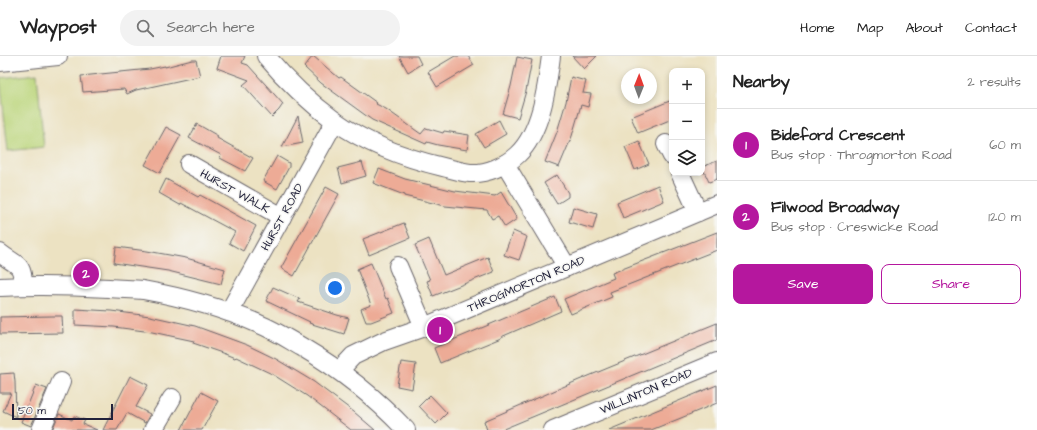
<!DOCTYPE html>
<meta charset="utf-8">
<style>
:root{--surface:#fff;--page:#f2f2f2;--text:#222;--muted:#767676;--line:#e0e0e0;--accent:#b5179e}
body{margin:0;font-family:"Architects Daughter",sans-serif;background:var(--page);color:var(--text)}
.controls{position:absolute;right:12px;top:12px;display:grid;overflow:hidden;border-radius:8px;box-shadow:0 2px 6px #0003}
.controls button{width:36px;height:36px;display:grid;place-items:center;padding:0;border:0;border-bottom:1px solid var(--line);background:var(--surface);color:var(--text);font:20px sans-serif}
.compass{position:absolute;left:621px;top:12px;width:36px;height:36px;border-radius:50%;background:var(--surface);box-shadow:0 2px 6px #0003;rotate:1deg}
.scale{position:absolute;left:12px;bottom:10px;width:101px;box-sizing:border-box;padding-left:4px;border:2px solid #22223b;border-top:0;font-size:11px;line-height:14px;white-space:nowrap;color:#22223b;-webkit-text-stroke:3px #f6f6f2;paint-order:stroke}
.you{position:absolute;left:335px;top:232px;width:14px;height:14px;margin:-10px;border:3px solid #fff;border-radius:50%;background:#1a73e8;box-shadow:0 0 0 6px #1a73e833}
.badge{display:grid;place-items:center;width:26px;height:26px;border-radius:50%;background:var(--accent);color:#fff;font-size:13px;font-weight:700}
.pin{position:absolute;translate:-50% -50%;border:2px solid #fff;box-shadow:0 1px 4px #0006}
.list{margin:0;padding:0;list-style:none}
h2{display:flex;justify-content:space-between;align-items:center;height:52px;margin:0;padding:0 16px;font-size:17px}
h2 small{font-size:13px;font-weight:400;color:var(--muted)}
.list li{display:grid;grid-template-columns:26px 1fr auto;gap:12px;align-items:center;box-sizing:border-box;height:72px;padding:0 16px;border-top:1px solid var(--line)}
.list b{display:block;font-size:15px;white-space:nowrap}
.list p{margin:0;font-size:13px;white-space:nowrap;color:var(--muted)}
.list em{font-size:13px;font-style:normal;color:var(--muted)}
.actions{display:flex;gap:8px;padding:12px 16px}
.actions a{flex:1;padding:9px 0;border:1px solid var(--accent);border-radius:8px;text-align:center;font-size:14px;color:var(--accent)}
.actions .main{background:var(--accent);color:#fff}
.icon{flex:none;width:22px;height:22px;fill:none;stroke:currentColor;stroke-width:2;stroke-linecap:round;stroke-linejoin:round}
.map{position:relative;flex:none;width:717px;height:374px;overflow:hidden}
header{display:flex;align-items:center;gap:24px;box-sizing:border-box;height:56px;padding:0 20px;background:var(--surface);border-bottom:1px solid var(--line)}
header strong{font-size:19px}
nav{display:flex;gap:22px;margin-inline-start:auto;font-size:14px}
.search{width:280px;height:36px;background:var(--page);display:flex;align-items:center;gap:10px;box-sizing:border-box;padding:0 14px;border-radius:22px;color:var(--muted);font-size:15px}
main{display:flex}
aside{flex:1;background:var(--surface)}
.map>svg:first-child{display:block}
.green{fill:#bbd57a;stroke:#6e7c5a}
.building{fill:#edab96}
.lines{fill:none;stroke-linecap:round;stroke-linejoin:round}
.minor-casing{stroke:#69656a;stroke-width:20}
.minor{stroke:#fff;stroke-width:18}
.labels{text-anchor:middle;stroke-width:3;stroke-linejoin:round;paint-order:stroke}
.street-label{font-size:12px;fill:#22223b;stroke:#f6f6f2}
</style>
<header>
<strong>Waypost</strong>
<div class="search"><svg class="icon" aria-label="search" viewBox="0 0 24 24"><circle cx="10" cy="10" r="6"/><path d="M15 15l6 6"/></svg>Search here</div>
<nav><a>Home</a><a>Map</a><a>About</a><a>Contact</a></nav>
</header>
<main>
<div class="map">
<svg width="717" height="374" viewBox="0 0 717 374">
<rect width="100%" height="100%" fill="#f6f6f2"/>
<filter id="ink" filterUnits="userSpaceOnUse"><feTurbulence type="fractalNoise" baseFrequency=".025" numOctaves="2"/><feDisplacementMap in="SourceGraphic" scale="8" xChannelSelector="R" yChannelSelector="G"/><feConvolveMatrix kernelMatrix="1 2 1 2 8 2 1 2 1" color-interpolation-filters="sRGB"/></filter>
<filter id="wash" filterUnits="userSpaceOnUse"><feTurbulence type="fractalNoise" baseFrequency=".012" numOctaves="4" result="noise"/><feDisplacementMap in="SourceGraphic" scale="16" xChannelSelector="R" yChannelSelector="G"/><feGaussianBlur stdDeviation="0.9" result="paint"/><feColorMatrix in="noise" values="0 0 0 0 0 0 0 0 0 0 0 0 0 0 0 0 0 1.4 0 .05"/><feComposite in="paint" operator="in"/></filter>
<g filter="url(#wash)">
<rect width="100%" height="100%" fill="#ece2c2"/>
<path class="green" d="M37,18l7,73 -36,4 -8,-73z"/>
<g id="blocks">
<g class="building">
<path d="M221,0h24l-3,7 6,2 35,39 -4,6 -7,7 -29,-32 6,-5 -32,-12z"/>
<path d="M313,0l26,22 2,-1 36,26 -1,1 10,5 35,25 5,-6 17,5 1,-2 25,4 -2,15 -29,-5 -11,-3 -1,2 -54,-24 -51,-37 -17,-16z"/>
<path d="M399,0h18l4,8 -13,8z"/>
<path d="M455,0h13l6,9 -37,22 -9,-15z"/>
<path d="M572,0h25l-13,13z"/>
<path d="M517,1l15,3 -6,31 -8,27 -15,-4 8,-28z"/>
<path d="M192,4h4l4,16 -64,14 -9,4 -3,-5 -41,3 -2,-16 69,-7 15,-3v1z"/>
<path d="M571,21l15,4 -3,12 8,1 -3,13 -7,-2 -9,31 -13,31 -14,-5 12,-30 9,-30z"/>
<path d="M672,44v19l-34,14 -7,-16z"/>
<path d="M298,60l5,27 -21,4z"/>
<path d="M499,64l7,14 -22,13 -8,-13z"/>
<path d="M197,68l21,12 -1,2 36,20 -8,13 -25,-13 1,-3 -32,-17z"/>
<path d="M166,71l15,8 -21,38 -15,-8z"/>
<path d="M639,85l10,23 -14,6 -10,-23z"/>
<path d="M277,100l12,7v4l-12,22 -14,-8z"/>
<path d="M717,105v18l-8,3 -7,-15z"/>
<path d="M362,106l4,14 -24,7 -4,-15z"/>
<path d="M379,113l26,10 50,12 40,5 6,-4 16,27 -12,8 -7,-11 -6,3 -5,-9 -42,-4 -41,-10v-1l-31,-12z"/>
<path d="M557,119l11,18v4l-11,7 -13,-21z"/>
<path d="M166,123l32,18 2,-2 56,31 -13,25 -14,-8 6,-11 -54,-29 -1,2 -21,-12z"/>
<path d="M658,129l6,16 -41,17 -6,-16z"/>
<path d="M326,131l13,7 -45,82 -13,-8z"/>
<path d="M573,151l24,7 -4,15 -24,-7z"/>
<path d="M404,167l6,15 -41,17 -6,-16z"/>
<path d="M513,175l14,6 -8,23 -15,-5z"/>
<path d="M717,176v18l-107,42 2,5 -41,17 -7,-15 50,-21 -2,-5z"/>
<path d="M429,183l15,36 44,-18 6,15 -61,24 -6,-15 3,-1 -15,-35z"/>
<path d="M116,191l31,4 39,7 39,11 -4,15 -53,-13 -54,-8z"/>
<path d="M371,207l15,36 2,-1 6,15 -23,9h-5l-5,-13 10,-4 -14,-36z"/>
<path d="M273,231l27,12 -2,3 39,13 12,3 -5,16 -35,-11 1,-1 -44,-21z"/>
<path d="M555,241l6,14 -60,26v1l-61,25 -6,-15z"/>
<path d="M75,253l36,2 39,5 45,10 52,19 29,14 38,23 40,30 21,18h-24l-44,-34 -35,-22 -36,-17 -1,1 -10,-4 -32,-11 1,-2 -42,-9 -38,-5 -39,-2z"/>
<path d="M52,260h10l1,17 -63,1v-17z"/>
<path d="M717,267v17l-216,90h-14l-3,-9 95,-41z"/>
<path d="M401,306l15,2 -4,25 -15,-3z"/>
<path d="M14,317l1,9 1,35 -13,-6 8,-18h-11v-19z"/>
<path d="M130,320l18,9 -12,22 14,7 -5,9 -18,-10 -10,17h-14z"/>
<path d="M36,329l11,4 -16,37 -10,-4z"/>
<path d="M717,329v18l-36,15 -30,12h-42z"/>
<path d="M201,336l17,9 -16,29h-21z"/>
<path d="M430,339l17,18 -11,11 -17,-18z"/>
<path d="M59,358l13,6 2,-4 11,4 -2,4 14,6h-45z"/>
</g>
</g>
</g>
<g filter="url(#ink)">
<use href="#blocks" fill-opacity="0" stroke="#69656a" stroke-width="1"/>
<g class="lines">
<defs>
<g id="minor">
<path d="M266,0c20,24 43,46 69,65 32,23 70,37 108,46 9,2 18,5 27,6 17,1 35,-7 47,-18 24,-22 30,-68 34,-99"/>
<path d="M0,6l58,-6"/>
<path d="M666,88l6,12"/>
<path d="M189,108l93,53"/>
<path d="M505,108l62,103"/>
<path d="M680,117l18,39"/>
<path d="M0,197c16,13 23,9 23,33"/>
<path d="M398,210l26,61"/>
<path d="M0,231c36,-2 73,-1 109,1 11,1 23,1 34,2 39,7 79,18 116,34 15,6 29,15 43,23 39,23 73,50 104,83"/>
<path d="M229,256l106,-191"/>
<path d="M340,314l13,-14 31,-15 40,-14 293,-123"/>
<path d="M41,374l20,-48"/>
<path d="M153,374l19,-32"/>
<path d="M553,374l164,-68"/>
</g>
</defs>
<use href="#minor" class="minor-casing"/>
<use href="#minor" class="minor"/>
</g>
</g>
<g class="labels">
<g class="street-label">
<text transform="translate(235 135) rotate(29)" y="4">HURST WALK</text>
<text transform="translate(282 161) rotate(-61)" y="4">HURST ROAD</text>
<text transform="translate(526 228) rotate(-23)" y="4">THROGMORTON ROAD</text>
<text transform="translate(646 335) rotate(-23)" y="4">WILLINTON ROAD</text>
</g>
</g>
</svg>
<div class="controls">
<button>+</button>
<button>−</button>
<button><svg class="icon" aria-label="layers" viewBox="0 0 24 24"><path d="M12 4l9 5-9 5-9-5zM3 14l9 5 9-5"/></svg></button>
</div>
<svg class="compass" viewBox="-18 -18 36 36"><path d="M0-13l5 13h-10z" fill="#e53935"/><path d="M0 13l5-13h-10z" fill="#767676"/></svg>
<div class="scale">50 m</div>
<div class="you"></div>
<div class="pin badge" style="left:440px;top:274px">1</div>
<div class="pin badge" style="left:86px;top:218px">2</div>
</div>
<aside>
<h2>Nearby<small>2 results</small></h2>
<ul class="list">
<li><span class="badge">1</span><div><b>Bideford Crescent</b><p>Bus stop · Throgmorton Road</p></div><em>60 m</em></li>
<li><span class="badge">2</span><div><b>Filwood Broadway</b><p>Bus stop · Creswicke Road</p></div><em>120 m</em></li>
</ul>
<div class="actions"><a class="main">Save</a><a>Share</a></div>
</aside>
</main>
